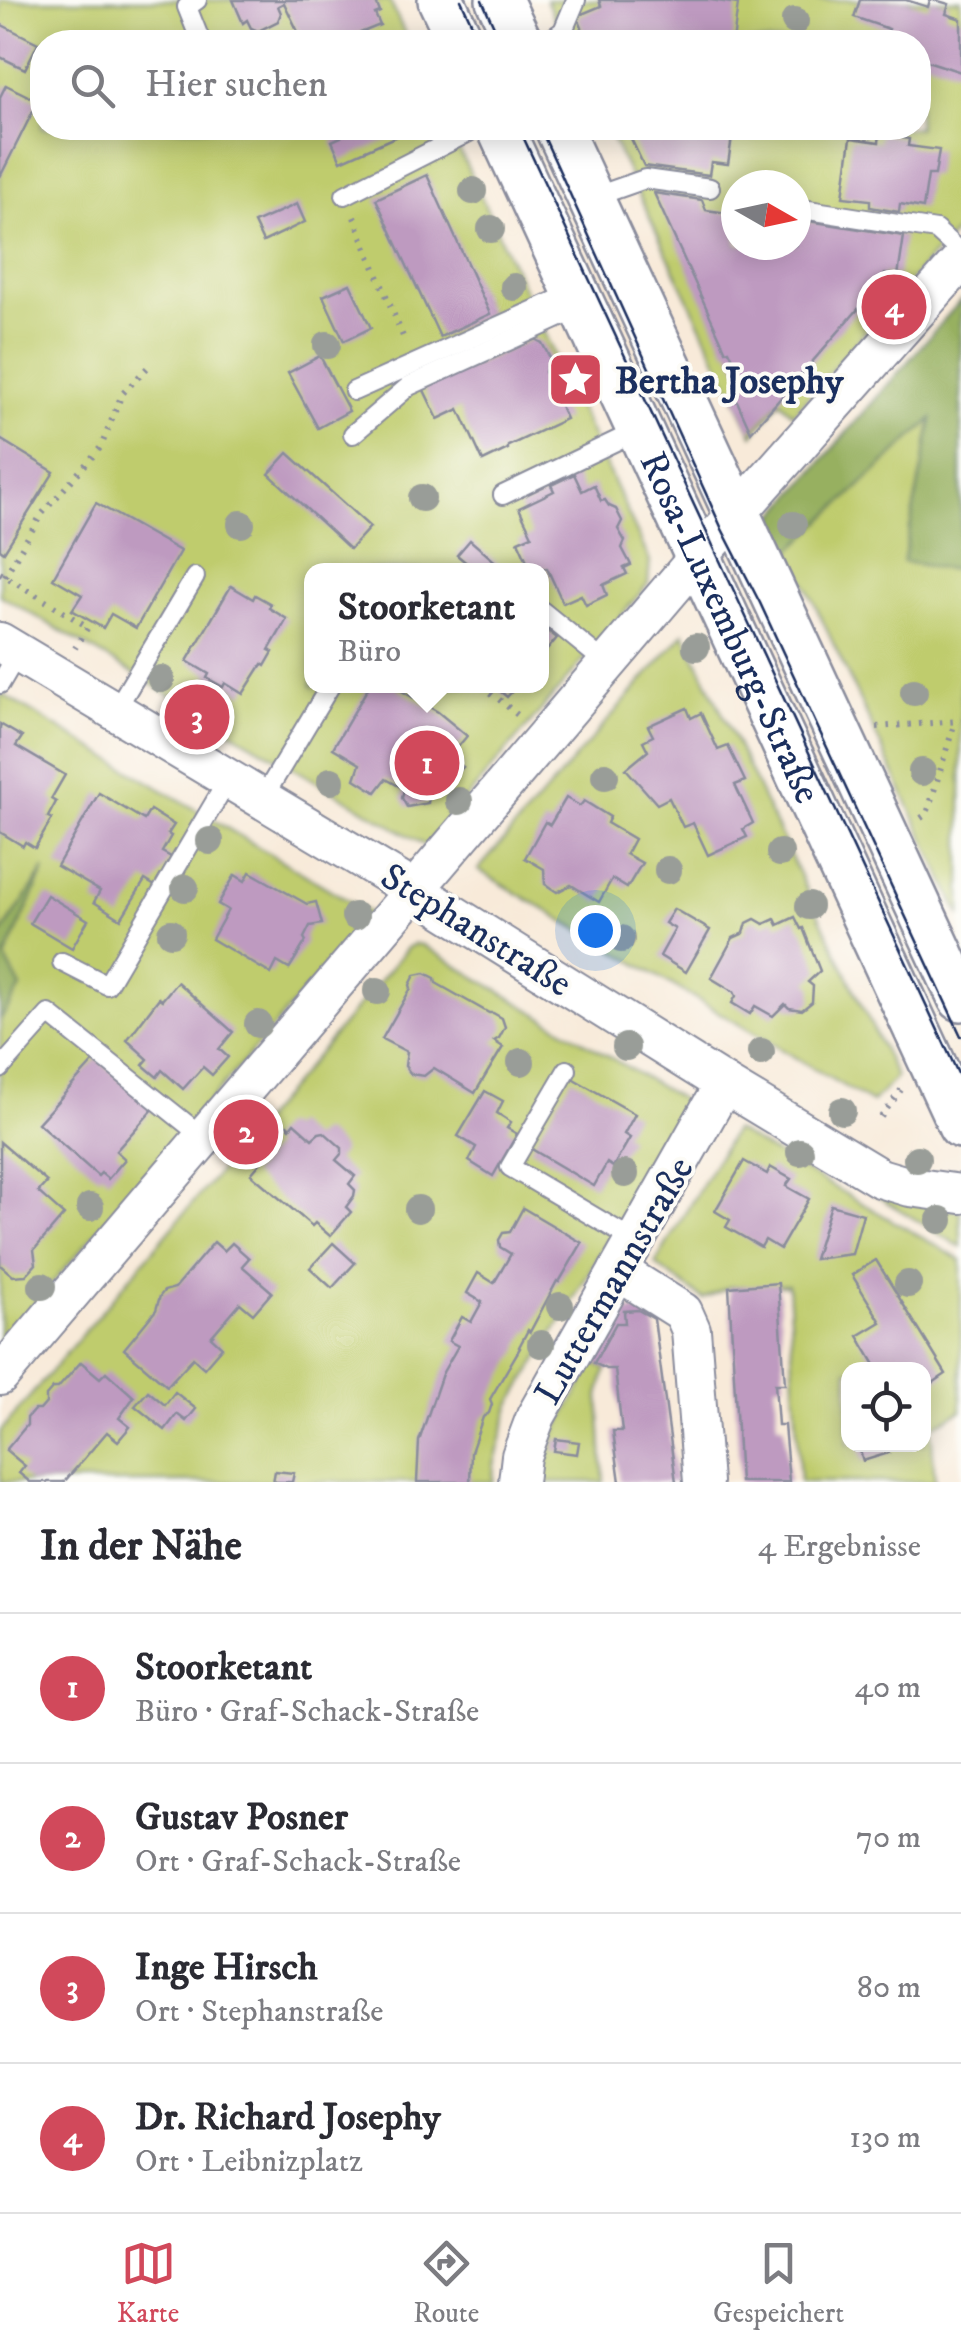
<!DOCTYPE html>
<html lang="de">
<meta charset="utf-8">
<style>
:root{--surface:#fff;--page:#f2f2f3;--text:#2b2b33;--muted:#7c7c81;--line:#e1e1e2;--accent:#d1495b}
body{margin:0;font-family:"IM FELL DW Pica",serif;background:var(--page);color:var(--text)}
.controls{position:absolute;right:30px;bottom:30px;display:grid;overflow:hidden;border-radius:20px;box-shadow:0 5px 25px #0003}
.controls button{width:90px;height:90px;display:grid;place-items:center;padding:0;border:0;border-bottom:2px solid var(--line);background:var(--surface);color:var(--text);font:50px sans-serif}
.compass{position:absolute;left:721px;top:170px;width:90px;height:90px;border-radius:50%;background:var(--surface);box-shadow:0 5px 25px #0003;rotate:99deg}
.you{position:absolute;left:595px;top:930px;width:35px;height:35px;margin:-25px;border:8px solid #fff;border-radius:50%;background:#1a73e8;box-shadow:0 0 0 15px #1a73e833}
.badge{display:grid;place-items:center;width:65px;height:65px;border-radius:50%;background:var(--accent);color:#fff;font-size:32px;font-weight:700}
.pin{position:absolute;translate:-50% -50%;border:5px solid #fff;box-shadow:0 2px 10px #0006}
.popup{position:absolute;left:304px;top:563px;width:245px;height:130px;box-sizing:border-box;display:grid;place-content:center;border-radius:20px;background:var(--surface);filter:drop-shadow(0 2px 8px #0005);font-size:32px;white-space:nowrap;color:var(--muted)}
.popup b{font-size:38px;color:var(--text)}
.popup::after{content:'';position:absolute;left:50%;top:100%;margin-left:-20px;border:20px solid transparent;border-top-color:var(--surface)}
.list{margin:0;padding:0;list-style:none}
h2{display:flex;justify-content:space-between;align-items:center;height:130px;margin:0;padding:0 40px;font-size:42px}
h2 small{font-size:32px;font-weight:400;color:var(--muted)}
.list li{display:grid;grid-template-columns:65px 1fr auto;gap:30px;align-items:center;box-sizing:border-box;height:150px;padding:0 40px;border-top:2px solid var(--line)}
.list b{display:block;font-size:38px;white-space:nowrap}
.list p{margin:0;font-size:32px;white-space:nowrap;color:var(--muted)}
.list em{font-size:32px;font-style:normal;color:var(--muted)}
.icon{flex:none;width:55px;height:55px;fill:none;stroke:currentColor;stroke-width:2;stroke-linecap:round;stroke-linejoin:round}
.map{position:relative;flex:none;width:961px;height:1482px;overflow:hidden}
.search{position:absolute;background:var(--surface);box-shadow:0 5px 25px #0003;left:30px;right:30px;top:30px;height:110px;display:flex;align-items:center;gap:25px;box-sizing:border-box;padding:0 35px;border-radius:40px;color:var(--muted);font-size:38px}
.sheet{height:730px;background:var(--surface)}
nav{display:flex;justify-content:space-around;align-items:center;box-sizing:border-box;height:140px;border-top:2px solid var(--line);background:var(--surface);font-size:28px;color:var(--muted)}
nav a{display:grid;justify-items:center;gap:5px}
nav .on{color:var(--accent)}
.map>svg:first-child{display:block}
.green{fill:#bfcc6d;stroke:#6d7e66;stroke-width:2.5;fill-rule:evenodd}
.forest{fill:#97b060;stroke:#59705f;stroke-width:2.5}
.building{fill:#be9ac0}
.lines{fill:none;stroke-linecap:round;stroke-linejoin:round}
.service-casing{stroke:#8a8c9c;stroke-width:22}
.minor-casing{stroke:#8a8c9c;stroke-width:42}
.tertiary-casing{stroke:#8a8c9c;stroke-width:50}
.path{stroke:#8a8c9c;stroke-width:6;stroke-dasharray:2.5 8;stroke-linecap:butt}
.service{stroke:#fff;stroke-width:18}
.minor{stroke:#fff;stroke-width:38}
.tertiary{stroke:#fff;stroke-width:45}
.tram{stroke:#1b2f5e;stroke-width:2.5}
.tree{fill:#999d98}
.labels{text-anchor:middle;stroke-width:8;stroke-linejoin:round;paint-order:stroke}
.poi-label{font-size:38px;font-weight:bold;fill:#1b2f5e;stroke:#fdfcf7;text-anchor:start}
.street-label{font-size:38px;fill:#1b2f5e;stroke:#fdfcf7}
</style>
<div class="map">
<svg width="961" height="1482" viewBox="0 0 961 1482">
<rect width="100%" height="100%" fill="#fdfcf7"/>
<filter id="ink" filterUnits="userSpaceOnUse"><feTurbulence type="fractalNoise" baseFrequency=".01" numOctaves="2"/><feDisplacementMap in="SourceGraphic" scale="20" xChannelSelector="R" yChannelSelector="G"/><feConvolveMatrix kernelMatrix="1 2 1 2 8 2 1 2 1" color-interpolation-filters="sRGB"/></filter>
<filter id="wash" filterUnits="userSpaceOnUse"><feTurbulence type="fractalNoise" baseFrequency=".0048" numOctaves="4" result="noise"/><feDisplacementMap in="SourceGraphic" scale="40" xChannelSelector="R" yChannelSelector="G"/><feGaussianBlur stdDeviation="2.25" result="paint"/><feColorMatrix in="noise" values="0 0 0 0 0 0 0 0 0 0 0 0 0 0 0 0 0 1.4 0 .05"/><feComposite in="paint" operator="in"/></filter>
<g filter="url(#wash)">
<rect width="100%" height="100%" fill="#f8ead9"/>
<g class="green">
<path d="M0,0h389l20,42h-367v86h407l201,433 -2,23 -222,262 -426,-251zM312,570h230v116h-230z"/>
<path d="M546,0h415v227l-30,30 -138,157 -13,-13 -27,34 -146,-307h311v-86h-352zM736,185h60v60h-60z"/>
<path d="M961,300v617l-187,-400z"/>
<path d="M684,633l212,444 -24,26 -394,-233z"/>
<path d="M0,693l371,221 -371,430z"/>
<path d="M415,944l7,1 260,155 3,10 -175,296 -16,59 -1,17h-492l-1,-50 408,-485z"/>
<path d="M734,1130l227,130v151l-30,16 4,55h-135l-12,-197 -59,2 -26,12 -48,-35zM848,1370h76v74h-76z"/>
<path d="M870,1192l90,19 1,36z"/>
<path d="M594,1363l12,6 -7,27 5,86h-62l11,-45z"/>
</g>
<g class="forest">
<path d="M961,300v271l-58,-9 29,-143 -143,133 -15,-35z"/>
<path d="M45,869l-40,89 16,30 -21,32v-84z"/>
</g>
<g id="blocks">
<g class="building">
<path d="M233,0h142l5,12 -5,2 5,11 -42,17h-44l7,-4 -17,-35 -6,3 3,7 -3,8 -20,10 -7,-3 -4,-8 -4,3z"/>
<path d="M599,0h111l28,4 -5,38h-145l-11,-26 24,-10z"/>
<path d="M860,0h46l22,7 2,-7h5l14,4 -3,10 15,5v53l-43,-14v-16h-34l5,-13 -35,-12z"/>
<path d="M0,24l38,19 -13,26 -25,-12z"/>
<path d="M6,85l32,16 -38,76v-80z"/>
<path d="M336,128h79l-74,33 -9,-20 9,-4z"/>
<path d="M626,128h99l8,2 -5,34 -17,-2 -2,13 -65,-9z"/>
<path d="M880,134l29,5 -1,7 31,4 -4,25h-7l-5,33 -23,-4 -1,8 -29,-5v-7l-27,-3 8,-59 28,4z"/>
<path d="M427,175l63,139 -50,23 -64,-138z"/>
<path d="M654,193l48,7 4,10 30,4v31h60v-26l108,17 -6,40 -13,-2 -21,24 2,2 -115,132 -19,-42 11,-11 -14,-29 -3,1z"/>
<path d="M297,204l8,18 -42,20 -9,-19z"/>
<path d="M350,284l21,44 -27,13 -21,-45z"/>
<path d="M533,338l9,5 8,15 -5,14 21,47 -58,27v3l-25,12 -24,-52 -21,10 -15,-31z"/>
<path d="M320,356l29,55 -31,17 -30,-55z"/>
<path d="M0,439l54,33 -50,80 -4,-3z"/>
<path d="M288,453l82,74 -20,22 -81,-75z"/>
<path d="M574,474l8,17 12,-6 7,16 4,-1 4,6 7,3 6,12 -4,8 7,12 -3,7 9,17 -7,3 3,6 -24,11 4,10 -21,10 -5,-10 -18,8 -16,-35 -16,2 -13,-29 14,-6 -13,-27 35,-17 -3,-6z"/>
<path d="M96,503l84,48 -44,77 -25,-14 -8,14 -31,-18 10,-15 -29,-17z"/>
<path d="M470,540l29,25 -5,5h-19l-18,-15z"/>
<path d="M231,586l22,13 2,-4 16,9 -2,4 18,11 -18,31 4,2 -8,14 -3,-2 -19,30 -18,-11 -2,4 -16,-9 2,-4 -22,-13z"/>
<path d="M542,626l15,12 -15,18z"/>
<path d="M369,686h24l45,26 29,24 -15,18 4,4 -2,2 9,7 -17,19 -14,-9 -8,10 6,6 -2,10 -21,4 -5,-9 2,-9 -18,-10 -10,13 -21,-13 5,-15 -27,-16z"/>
<path d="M494,686h23l-10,11z"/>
<path d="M687,708l4,10 10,-5 17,37 10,-4 17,35 -10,4 18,38 -10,6 4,8 -39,18 -15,-32 -10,4 -14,-29 -12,6 -31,-35 22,-18 -5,-10 10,-5 -5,-10z"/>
<path d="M0,724l22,13 -6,9 49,29 -14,24 5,3 -8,15 4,2 -17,29 -10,-6 -2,4 -23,-14z"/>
<path d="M99,793l45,27 6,-10 24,15 -6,9 3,2 -9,16 9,5 -16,29 -10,-6 -24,39 -27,-17 6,-11 -43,-25z"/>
<path d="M566,798l14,8 4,-5 26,16 -3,6 27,16 -8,15 16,9 -15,25 -15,-9 -13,23 -28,-17 -14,7 -12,-8 -1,-15 -19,-11 20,-36 5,3z"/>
<path d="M250,872l57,32 9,-2 6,22 -12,2 -6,12 2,3 -17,28 -12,-7 -6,12 -59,-35 16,-29 -10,-6 17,-29 10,6z"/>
<path d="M47,895l41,25 -16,28 -42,-25z"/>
<path d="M674,909l36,21 -24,42 -26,-16 15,-27 -10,-6z"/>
<path d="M795,917l6,12 2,-1 17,43 -12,11 5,4 -1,16 -10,8 -13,-2 -4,-4 -12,12 -18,-10 -5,8 -18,-11 4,-7 -2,-4 -23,-14 22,-40 11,-5 3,-10 8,-4 9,5 11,-5 3,6z"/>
<path d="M425,973l10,5 1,5 53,30h4l9,5 3,9 -6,11 -5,3 9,6 -28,46 -41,-25 -10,8 -13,-2 -6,-8 2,-14 -25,-13 29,-51 -1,-3 5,-10z"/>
<path d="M177,982l56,50 -14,17 9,8 -16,18 -9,-8 -20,22 -21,-19 -5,7 -14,-12 5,-6 -21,-19 32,-42 3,2z"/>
<path d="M97,1058l57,50 -38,43 9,8 -17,20 -7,-6 -3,3 -60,-53z"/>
<path d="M572,1078l63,36 -11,20 6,4 -17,29 -6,-4 -13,23 -64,-38z"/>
<path d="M485,1091l18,10 -6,12 14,9 -4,6 10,6 -24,42 -24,-15 7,-14 -18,-11z"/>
<path d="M294,1123l18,16 7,-6 5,-1 18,16v5l-6,7 19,16 -6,8 6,6 -1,6 -8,11 5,5 -21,24 -15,-13 -3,3 -61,-52 22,-26 -3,-10 10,-11 7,-2 3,3z"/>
<path d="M0,1142l47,40 -9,10 26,23 -30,35 2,14 -10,11 -13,1 -13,-11z"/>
<path d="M744,1161l23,13 3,-7 21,12 -5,7 23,13 -29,50 -15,-9 -4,7 -35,-20 4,-7 -15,-9z"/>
<path d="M831,1205l32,9 -11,40 -38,5z"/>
<path d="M523,1208l59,35 -23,39 -2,-1 -27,51 -2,-2 -9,17 1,1 -30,51 2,5 -3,9 -6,4 -12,35 -1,30h-53l2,-41 23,-67 16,-28 -9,-5 13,-24 9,5 11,-20 -15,-9 11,-20 16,10 17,-29 -11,-7 -1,-7 4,-7 7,-1z"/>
<path d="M214,1242l10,9 8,-8 17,15 -7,8 30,26 -19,22 -13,-11 -29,34 11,10 -18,21 -11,-10 -26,28 -43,-37 32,-39 4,-14 4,-5 11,-3z"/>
<path d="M333,1243l22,20 -23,25 -22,-20z"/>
<path d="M876,1260l70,114 -22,15v-19h-46l-20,-34 23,-14 -29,-47z"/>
<path d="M778,1283l7,101h-10l3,41h6l5,57h-49l-11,-195z"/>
<path d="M638,1310l16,9 22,163h-56l-7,-51h9l-7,-62h-9l-12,-6 22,-40h9l-1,-12z"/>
<path d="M81,1362l19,16 6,-6 28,25 -15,21 11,9 -12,14 -11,-9 -43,50h-34l-11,-9 6,-7 -19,-16 21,-25v-7l7,-8h6l6,-7v-7l7,-8h5z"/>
<path d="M148,1391l17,14 10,-13 21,17 -10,12 -9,-7 -12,16 -30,-24z"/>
<path d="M556,1439l23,3 -2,12 -23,-3z"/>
<path d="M858,1444h29l2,9 -26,8z"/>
<path d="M275,1471l19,2 -2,9h-19z"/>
</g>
</g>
</g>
<g filter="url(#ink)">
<use href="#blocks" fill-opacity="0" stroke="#8a8c9c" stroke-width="2.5"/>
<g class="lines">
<defs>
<g id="service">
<path d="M197,0l-10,7 14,35"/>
<path d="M547,42l16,-11 13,-31"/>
<path d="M345,195l132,-67"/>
<path d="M591,198l54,-19 65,9"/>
<path d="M796,208l140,22 25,23"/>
<path d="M354,391l223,-100"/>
<path d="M353,434l56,-48 174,-79"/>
<path d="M503,495l138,-66"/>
<path d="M542,611l65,53"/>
<path d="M0,684l18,-31"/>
<path d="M115,711l80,-134"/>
<path d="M263,798l67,-112"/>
<path d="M62,962l45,23 122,-207"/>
<path d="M0,1069l49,-55 154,123"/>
<path d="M567,1070l-57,97 125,74"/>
</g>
<g id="minor">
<path d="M0,642l414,248 310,194 156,94 30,9 51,7"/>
<path d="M618,1271l65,41 8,18 12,152"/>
<path d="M0,1376l700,-821 261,-294"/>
<path d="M518,1482l3,-26 15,-40 188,-332"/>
</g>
<g id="tertiary">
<path d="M441,0l20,42"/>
<path d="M499,0l20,42"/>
<path id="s1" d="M500,128c156,331 306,665 461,997"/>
<path d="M558,128l403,870"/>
</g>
</defs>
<use href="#service" class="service-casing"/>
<use href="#minor" class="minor-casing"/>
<use href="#tertiary" class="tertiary-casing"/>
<g class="path">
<path d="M354,217l50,122"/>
<path d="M0,573l88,54 -13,21"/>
<path d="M5,576l36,-61 60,-68 21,-53 28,-29"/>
<path d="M483,686l37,31"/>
<path d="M877,727l84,-6"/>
<path d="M921,818l6,-4 28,-92"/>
<path d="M881,1117l20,-27"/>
</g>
<use href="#service" class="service"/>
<use href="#minor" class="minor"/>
<use href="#tertiary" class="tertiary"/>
<g class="tram">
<path d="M461,0l19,42"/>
<path d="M482,0l19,42"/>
<path d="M519,128l442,952"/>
<path d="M540,128l182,401 38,74 201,433"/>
</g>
</g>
<g class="tree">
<circle cx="795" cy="21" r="14"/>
<circle cx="473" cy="191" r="14"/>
<circle cx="491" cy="229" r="14"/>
<circle cx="514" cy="287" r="14"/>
<circle cx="327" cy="345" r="14"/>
<circle cx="422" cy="498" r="14"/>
<circle cx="241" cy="524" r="14"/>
<circle cx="793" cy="525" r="14"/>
<circle cx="696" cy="647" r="14"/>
<circle cx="161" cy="679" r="14"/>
<circle cx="914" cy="692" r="14"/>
<circle cx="216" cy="718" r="14"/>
<circle cx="922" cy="772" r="14"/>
<circle cx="605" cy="776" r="14"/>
<circle cx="331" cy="781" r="14"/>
<circle cx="459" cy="801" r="14"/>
<circle cx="210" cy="841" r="14"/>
<circle cx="780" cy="853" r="14"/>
<circle cx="668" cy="870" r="14"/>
<circle cx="185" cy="888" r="14"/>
<circle cx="809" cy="906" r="14"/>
<circle cx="355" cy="916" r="14"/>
<circle cx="171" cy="933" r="14"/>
<circle cx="621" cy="939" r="14"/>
<circle cx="377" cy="991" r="14"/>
<circle cx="258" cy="1024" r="14"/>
<circle cx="626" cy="1047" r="14"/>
<circle cx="761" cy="1052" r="14"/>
<circle cx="521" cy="1062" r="14"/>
<circle cx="842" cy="1111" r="14"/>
<circle cx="252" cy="1142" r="14"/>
<circle cx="800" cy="1152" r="14"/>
<circle cx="917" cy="1159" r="14"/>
<circle cx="625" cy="1174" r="14"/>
<circle cx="90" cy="1207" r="14"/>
<circle cx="418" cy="1209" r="14"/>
<circle cx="940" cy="1220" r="14"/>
<circle cx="908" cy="1284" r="14"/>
<circle cx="42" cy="1286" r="14"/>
<circle cx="560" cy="1306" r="14"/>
<circle cx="541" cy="1344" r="14"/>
</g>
</g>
<defs>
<symbol id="sight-square" viewBox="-11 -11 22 22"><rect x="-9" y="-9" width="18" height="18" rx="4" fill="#d1495b" stroke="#fdfcf7"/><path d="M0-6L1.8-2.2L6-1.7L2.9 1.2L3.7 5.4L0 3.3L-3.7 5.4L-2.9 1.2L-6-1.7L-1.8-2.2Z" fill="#fff"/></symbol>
</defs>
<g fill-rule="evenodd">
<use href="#sight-square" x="544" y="348" width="63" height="63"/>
</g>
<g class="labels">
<g class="poi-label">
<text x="615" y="393">Bertha Josephy</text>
</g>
<g class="street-label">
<text dy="13" stroke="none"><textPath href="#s1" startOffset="550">Rosa-Luxemburg-Straße</textPath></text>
<text transform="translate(477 929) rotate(32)" y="13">Stephanstraße</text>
<text transform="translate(613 1280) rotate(-60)" y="13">Luttermannstraße</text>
</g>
</g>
</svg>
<div class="controls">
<button><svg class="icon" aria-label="locate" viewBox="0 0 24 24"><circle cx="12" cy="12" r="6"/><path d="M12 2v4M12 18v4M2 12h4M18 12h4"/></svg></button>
</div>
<svg class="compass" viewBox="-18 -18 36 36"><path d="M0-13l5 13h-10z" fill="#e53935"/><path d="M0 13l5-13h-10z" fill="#7c7c81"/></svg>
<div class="you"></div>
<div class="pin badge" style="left:427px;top:763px">1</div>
<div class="popup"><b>Stoorketant</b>Büro</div>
<div class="pin badge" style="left:246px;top:1132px">2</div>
<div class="pin badge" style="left:197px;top:717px">3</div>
<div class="pin badge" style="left:894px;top:307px">4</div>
<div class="search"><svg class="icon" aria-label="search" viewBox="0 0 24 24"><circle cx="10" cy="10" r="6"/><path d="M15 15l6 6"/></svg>Hier suchen</div>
</div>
<section class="sheet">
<h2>In der Nähe<small>4 Ergebnisse</small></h2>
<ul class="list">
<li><span class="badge">1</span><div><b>Stoorketant</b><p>Büro · Graf-Schack-Straße</p></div><em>40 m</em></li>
<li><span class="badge">2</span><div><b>Gustav Posner</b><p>Ort · Graf-Schack-Straße</p></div><em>70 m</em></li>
<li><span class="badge">3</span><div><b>Inge Hirsch</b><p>Ort · Stephanstraße</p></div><em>80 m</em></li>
<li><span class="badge">4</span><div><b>Dr. Richard Josephy</b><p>Ort · Leibnizplatz</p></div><em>130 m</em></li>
</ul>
</section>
<nav>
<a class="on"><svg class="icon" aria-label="map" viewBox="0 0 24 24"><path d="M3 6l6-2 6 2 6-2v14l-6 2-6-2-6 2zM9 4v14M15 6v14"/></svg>Karte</a>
<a><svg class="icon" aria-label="directions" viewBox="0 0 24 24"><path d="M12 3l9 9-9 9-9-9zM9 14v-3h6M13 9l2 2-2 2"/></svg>Route</a>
<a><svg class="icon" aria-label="saved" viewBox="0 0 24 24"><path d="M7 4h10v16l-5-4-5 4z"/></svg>Gespeichert</a>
</nav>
